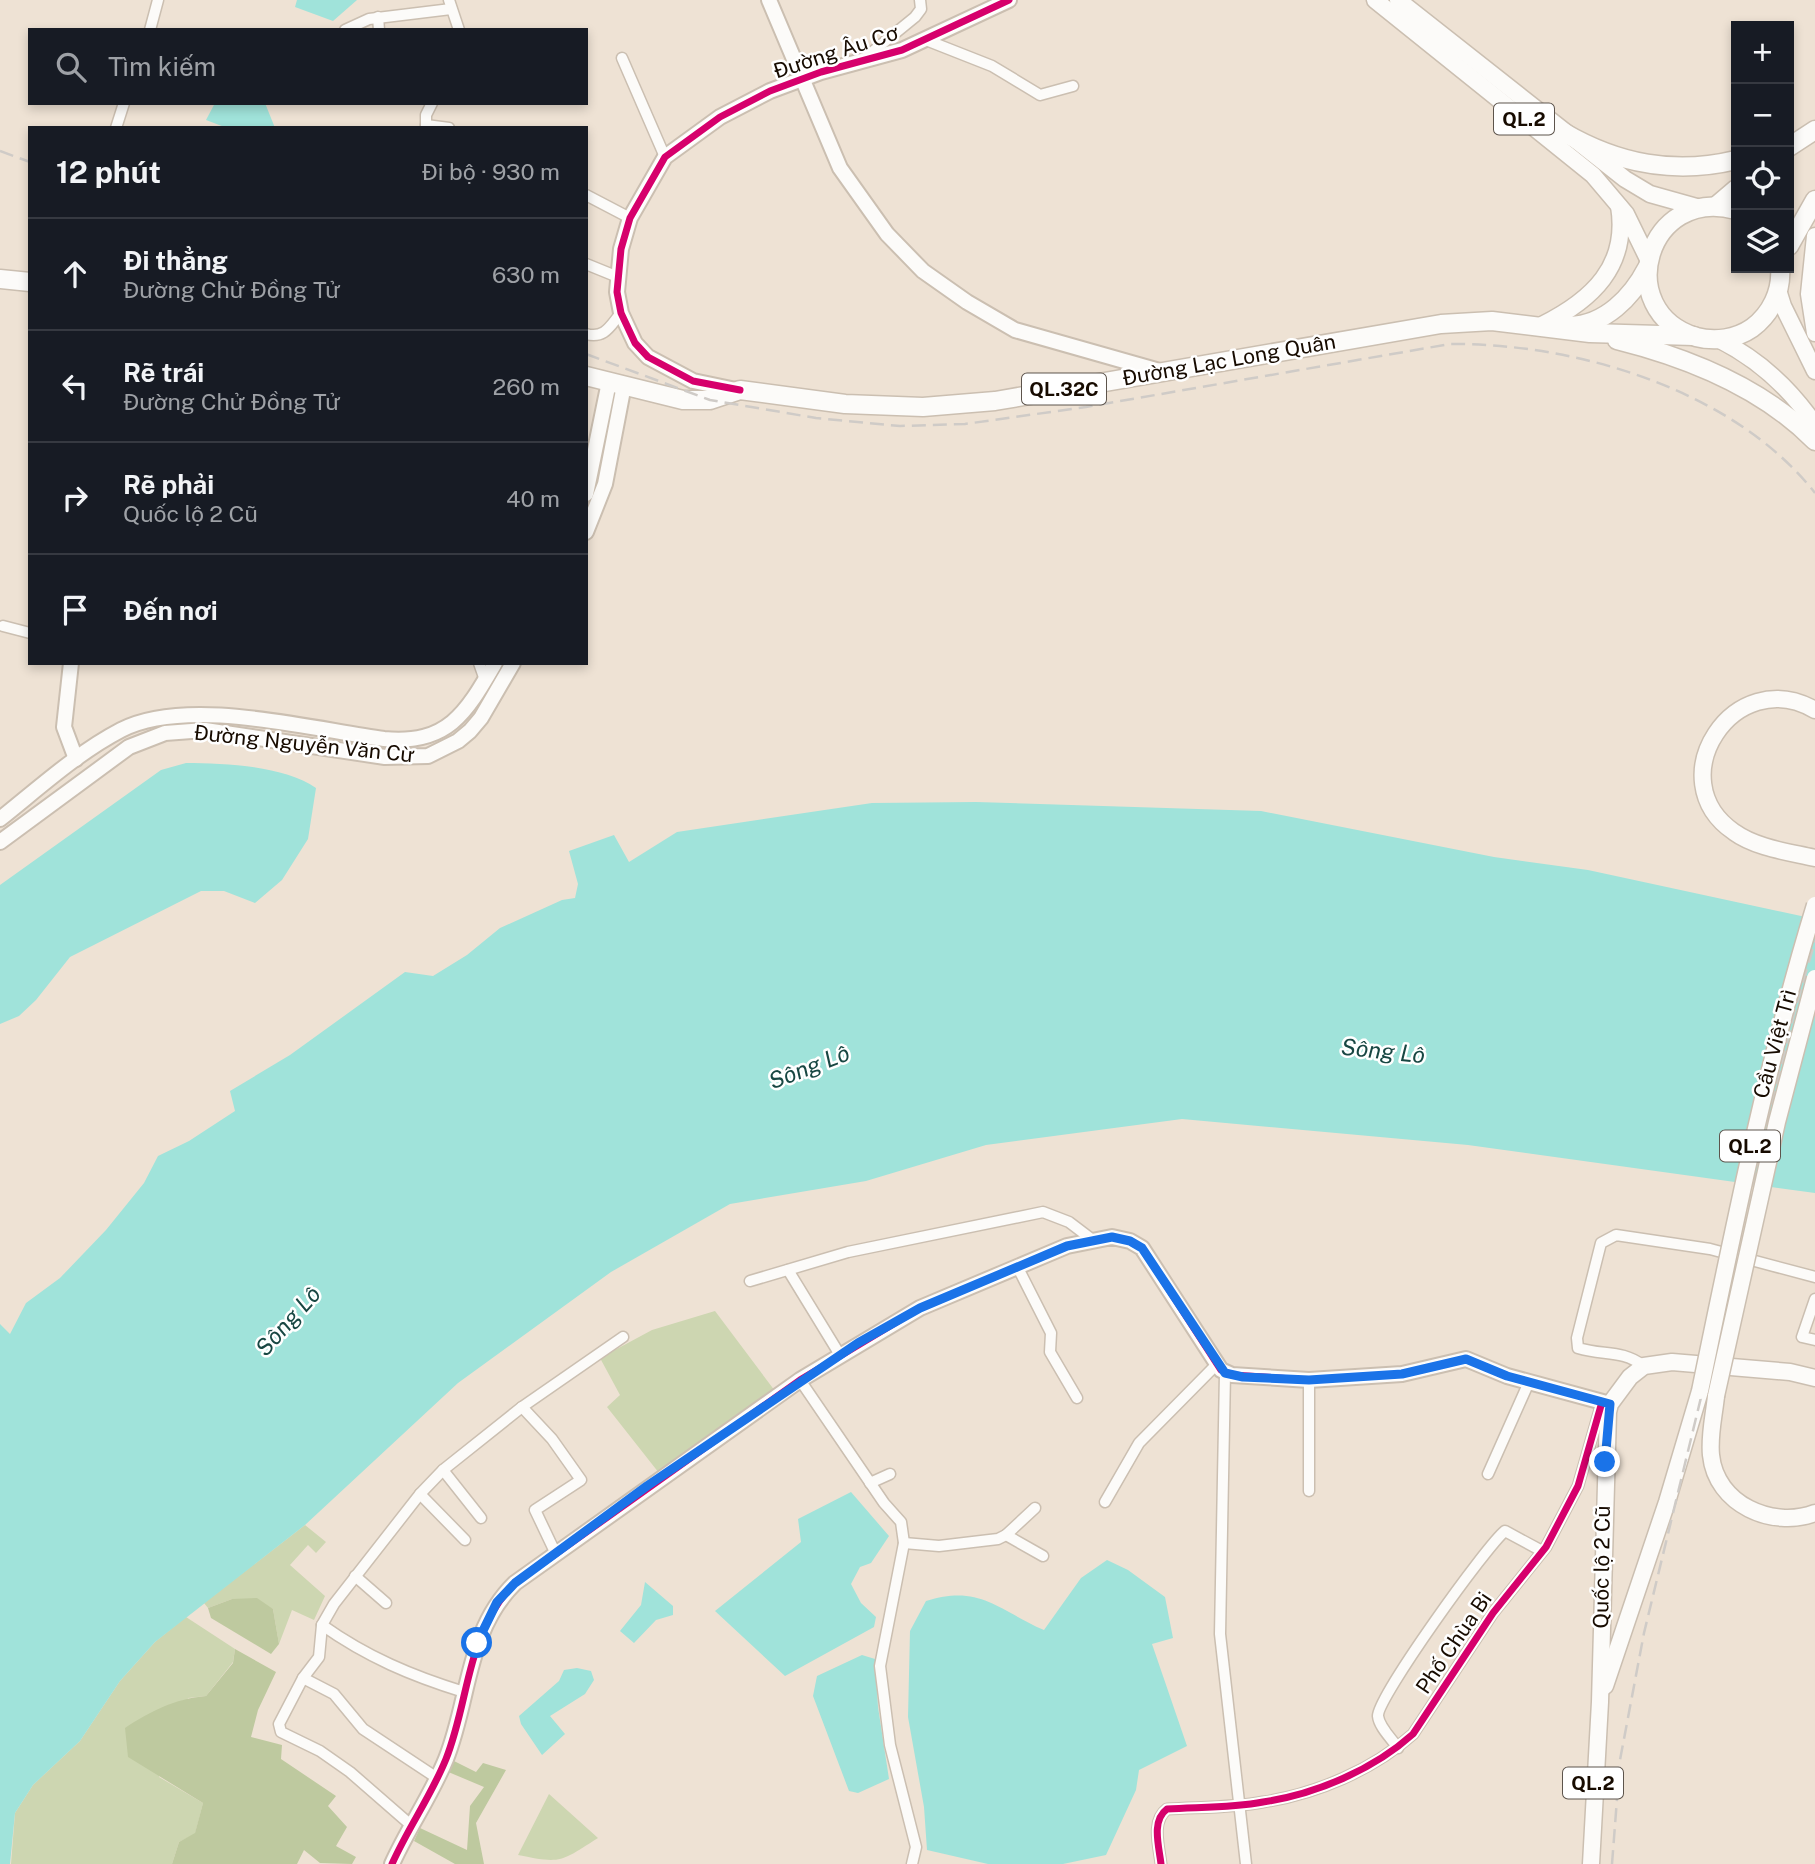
<!DOCTYPE html>
<html lang="vi">
<meta charset="utf-8">
<style>
:root{--surface:#171b24;--page:#242831;--text:#f1f3f6;--muted:#9ea1a6;--line:#363941}
body{margin:0;font-family:"Public Sans",sans-serif;background:var(--page);color:var(--text)}
.controls{position:absolute;right:21px;top:21px;display:grid;overflow:hidden;border-radius:0px;box-shadow:0 4px 10px #0003}
.controls button{width:63px;height:63px;display:grid;place-items:center;padding:0;border:0;border-bottom:2px solid var(--line);background:var(--surface);color:var(--text);font:35px sans-serif}
.stop{position:absolute;width:21px;height:21px;margin:-16px;border:5px solid #1a73e8;border-radius:50%;background:#fff}
.stop.end{background:#1a73e8;border-color:#fff;box-shadow:0 2px 7px #0008}
.list{margin:0;padding:0;list-style:none}
h2{display:flex;justify-content:space-between;align-items:center;height:91px;margin:0;padding:0 28px;font-size:30px}
h2 small{font-size:23px;font-weight:400;color:var(--muted)}
.list li{display:grid;grid-template-columns:46px 1fr auto;gap:21px;align-items:center;box-sizing:border-box;height:112px;padding:0 28px;border-top:2px solid var(--line)}
.list b{display:block;font-size:26px;white-space:nowrap}
.list p{margin:0;font-size:23px;white-space:nowrap;color:var(--muted)}
.list em{font-size:23px;font-style:normal;color:var(--muted)}
.icon{flex:none;width:38px;height:38px;fill:none;stroke:currentColor;stroke-width:2;stroke-linecap:round;stroke-linejoin:round}
.map{position:relative;flex:none;width:1815px;height:1864px;overflow:hidden}
.search{position:absolute;background:var(--surface);box-shadow:0 4px 10px #0003;left:28px;top:28px;width:560px;height:77px;display:flex;align-items:center;gap:18px;box-sizing:border-box;padding:0 24px;border-radius:0px;color:var(--muted);font-size:26px}
.panel{position:absolute;background:var(--surface);box-shadow:0 4px 10px #0003;left:28px;top:126px;width:560px;height:539px;border-radius:0px}
.map>svg:first-child{display:block}
.green{fill:#cdd6b1}
.forest{fill:#bec99f}
.water{fill:#a0e3da}
.lines{fill:none;stroke-linecap:round;stroke-linejoin:round}
.street-casing{stroke:#cbbfb1;stroke-width:13}
.secondary-casing{stroke:#cbbfb1;stroke-width:18}
.primary-casing{stroke:#cbbfb1;stroke-width:19}
.highway-casing{stroke:#cbbfb1;stroke-width:21}
.street{stroke:#fcfbf9;stroke-width:10}
.secondary{stroke:#fcfbf9;stroke-width:14}
.primary{stroke:#fcfbf9;stroke-width:16}
.highway{stroke:#fcfbf9;stroke-width:18}
.rail{stroke:#cfcbc7;stroke-width:2.5;stroke-dasharray:14 7;stroke-linecap:butt}
.primary-bridge-casing{stroke:#cbbfb1;stroke-width:19;stroke-linecap:butt}
.primary-bridge{stroke:#fcfbf9;stroke-width:16}
.cycleway-casing{stroke:#fff;stroke-width:11}
.cycleway{stroke:#d6006c;stroke-width:7}
.route{stroke:#1a73e8;stroke-width:9}
.labels{text-anchor:middle;stroke-width:5;stroke-linejoin:round;paint-order:stroke}
.shield{fill:#fff;stroke:#5d544c;stroke-width:2}
.shield-label{font-size:19px;font-weight:bold;fill:#170b00}
.street-label{font-size:21px;fill:#170b00;stroke:#fff}
.water-label{font-size:23px;font-style:italic;fill:#184743;stroke:#fff}
</style>
<div class="map">
<svg width="1815" height="1864" viewBox="0 0 1815 1864">
<rect width="100%" height="100%" fill="#eee2d4"/>
<g class="green">
<path d="M715,1311l60,80 -116,82 -52,-66 13,-12 -20,-37 52,-28z"/>
<path d="M305,1525l21,17 -10,11 -8,-8 -18,20 35,31 -11,24 -22,-10 -13,34 -6,-35 -41,-10 -24,9 -4,-5z"/>
<path d="M186,1617l49,32 -2,13 -27,34 -18,2 -29,79 44,26 -8,31 -16,8 -7,22h-161l4,-51 18,-28 47,-44 40,-60 35,-39z"/>
<path d="M549,1794l49,44c-38,24 -36,26 -80,17z"/>
</g>
<g class="forest">
<path d="M257,1598l16,11 6,35 -8,10 -60,-36 -3,-10 24,-9z"/>
<path d="M235,1649l41,23 -18,38 -7,27 31,8 -1,14 55,37 -8,10 19,21 -11,19 20,11 -4,7 -32,-1 -16,-13 -7,14h-125l7,-22 16,-9 8,-30 -75,-46 -3,-29c26,-17 49,-29 81,-32l27,-33z"/>
<path d="M450,1759l26,13 7,-9 23,7 -30,53 8,41h-29l-41,-23 6,-13 47,22 3,-44 14,-19 -38,-16z"/>
</g>
<g class="water">
<path d="M297,0h60l-24,21 -38,-14z"/>
<path d="M215,103h50l10,25h-48l-21,-8z"/>
<path d="M186,763c39,0 98,3 130,25l-8,51 -26,41 -27,23 -31,-12h-23l-131,66 -34,43 -17,16 -19,8v-139l161,-115z"/>
<path d="M976,802l285,9 233,46 94,13 227,49v274l-347,-48 -286,-26 -196,26 -120,36 -136,23 -119,68 -153,111 -153,142 -150,117 -35,39 -40,60 -47,44 -18,28 -5,51h-10v-540l10,10 16,-31 34,-25 46,-48 38,-47 14,-27 31,-15 46,-30 -5,-20 60,-36 115,-83 28,4 34,-21 33,-27 62,-28 13,-2 3,-14 -9,-33 45,-16 15,27 48,-30 195,-29z"/>
<path d="M851,1492l38,44 -18,27 -11,4 -9,17 10,19 15,14 -2,10 -89,49 -70,-65 86,-69 -3,-23z"/>
<path d="M1107,1560l21,10 37,27 8,41 -21,6 35,102 -48,24 -3,20 -30,65 -43,9h-75l-61,-14 -3,-43 -16,-90 2,-86 16,-30c54,-17 72,9 118,29l37,-52z"/>
<path d="M645,1582l28,24v9l-17,5 -22,23 -14,-12 21,-26z"/>
<path d="M862,1655l13,4 3,48 11,72 -31,14 -9,-2 -36,-95 4,-20z"/>
<path d="M577,1668l14,3 3,9 -9,14 -35,22 15,18 -23,21 -21,-31 -2,-8 40,-35 5,-11z"/>
</g>
<g class="lines">
<defs>
<g id="street">
<path d="M449,0l10,30"/>
<path d="M378,17l1,13"/>
<path d="M150,30l8,-30"/>
<path d="M345,30l24,-11 82,-10"/>
<path d="M926,40l66,26 48,29 33,-9"/>
<path d="M866,57l49,-40 6,-8 -1,-9"/>
<path d="M622,58l43,99"/>
<path d="M426,125l23,3"/>
<path d="M116,128l8,-25"/>
<path d="M426,128v-13l6,-12"/>
<path d="M586,195l44,23"/>
<path d="M586,264l32,13"/>
<path d="M586,334c19,5 24,-8 35,-21"/>
<path d="M3,626l27,7"/>
<path d="M479,663l6,17"/>
<path d="M1017,1266l34,67 -1,19 27,46"/>
<path d="M788,1270l52,85"/>
<path d="M750,1281l98,-29 195,-40 26,10 25,19"/>
<path d="M1815,1299l-13,38 13,3"/>
<path d="M1644,1366c-23,-17 -40,-10 -66,-18l-1,-10 24,-95 15,-8 94,14 105,28"/>
<path d="M1225,1373l-5,261 26,230"/>
<path d="M800,1380l84,123 17,19 3,21 -24,123 10,79 26,102 -4,17"/>
<path d="M1309,1380v111"/>
<path d="M522,1407l30,32 29,41 -46,30 20,42"/>
<path d="M443,1470l38,48"/>
<path d="M1488,1474l41,-92"/>
<path d="M870,1483l20,-9"/>
<path d="M420,1494l45,46"/>
<path d="M1105,1502l34,-59 79,-80"/>
<path d="M1006,1535l37,21"/>
<path d="M904,1543l35,3 59,-7 8,-4 29,-27"/>
<path d="M355,1576l31,27"/>
<path d="M322,1625c45,32 90,51 142,67"/>
<path d="M303,1678l31,16 29,35 74,49"/>
<path d="M1398,1748c-6,-9 -19,-21 -20,-32 -1,-18 109,-171 127,-185l37,20"/>
<path d="M412,1826l-62,-54 -30,-21 -39,-19 -2,-8 24,-46 16,-21 3,-32 12,-21 86,-110 23,-24 79,-63 101,-70"/>
<path d="M1161,1864c-2,-18 -10,-43 6,-55 32,-2 65,-1 96,-7 53,-8 110,-32 150,-68l80,-121 53,-66 32,-61 24,-84"/>
</g>
<g id="secondary">
<path d="M769,0l71,168 47,66 36,37 44,31 48,28 148,42"/>
<path d="M736,390l-43,-9 -45,-24 -13,-14 -14,-30 -4,-21 4,-43 9,-31 35,-61 55,-40 50,-26 51,-19 81,-22 107,-50"/>
<path d="M586,494l23,-112"/>
<path d="M586,532l19,-48 19,-99"/>
<path d="M71,663l-7,64 12,32"/>
<path d="M0,819c39,-31 77,-66 121,-89 66,-34 189,-1 263,9 64,6 82,-26 111,-76"/>
<path d="M0,842l129,-95 36,-14 40,-3 180,27 43,-1 30,-15 12,-10 11,-13 32,-55"/>
<path d="M392,1864c16,-36 39,-68 54,-105 24,-60 20,-128 69,-176l285,-203 120,-72 147,-62 45,-9 18,4 12,7 79,122 11,5 77,5 93,-6 64,-15 41,17 103,28"/>
</g>
<g id="primary">
<path d="M1375,0l218,175 33,39 22,45"/>
<path d="M1398,0l227,179 25,15 50,14"/>
<path d="M1815,236l-6,58 6,39"/>
<path d="M1778,290l5,16 32,65"/>
<path d="M1542,325c50,-25 87,-59 77,-119"/>
<path d="M1718,339c40,20 72,49 97,86"/>
<path d="M1815,710c-81,-47 -157,70 -81,122 22,16 55,20 81,26"/>
<path d="M1716,1396c-2,20 -7,39 -5,59 5,50 62,74 104,58"/>
<path d="M1605,1686l62,-184 33,-111"/>
<path d="M1591,1864l9,-162 8,-290 2,-8 20,-27 14,-11 28,-4 118,10 25,6"/>
</g>
<g id="highway">
<path d="M1563,132c55,32 111,43 173,28"/>
<path d="M1789,147l26,-17"/>
<path d="M1716,206l20,-17"/>
<path d="M1736,210c-89,-25 -125,101 -40,127 19,5 40,2 56,-9 19,-14 30,-37 28,-60"/>
<path d="M1789,246l26,-46"/>
<path d="M0,279l30,3"/>
<path d="M1570,326c35,-1 62,-29 77,-58"/>
<path d="M1617,340c72,18 145,47 198,101"/>
<path d="M586,376l97,24h27l30,-10 105,14 78,3 72,-6 446,-77 51,-3 98,12 104,3"/>
</g>
</defs>
<use href="#street" class="street-casing"/>
<use href="#secondary" class="secondary-casing"/>
<use href="#primary" class="primary-casing"/>
<use href="#highway" class="highway-casing"/>
<use href="#street" class="street"/>
<use href="#secondary" class="secondary"/>
<use href="#primary" class="primary"/>
<use href="#highway" class="highway"/>
<g class="rail">
<path d="M0,151l30,11"/>
<path d="M586,354l124,46 106,18 84,8 65,-2 121,-17 364,-63c127,-1 284,46 365,149"/>
<path d="M1612,1864l8,-104 24,-127 150,-620 21,-72"/>
</g>
<defs>
<g id="primary-bridge">
<path d="M1700,1391c34,-164 66,-326 115,-486"/>
<path d="M1716,1396l61,-274 38,-144"/>
</g>
</defs>
<use href="#primary-bridge" class="primary-bridge-casing"/>
<use href="#primary-bridge" class="primary-bridge"/>
<defs>
<g id="cycleway">
<path d="M740,390l-47,-9 -45,-24 -13,-14 -14,-30 -4,-21 4,-43 9,-31 35,-61 55,-40 50,-26 51,-19 81,-22 107,-50"/>
<path d="M392,1864c16,-36 39,-68 54,-105 24,-60 20,-128 69,-176l285,-203 120,-72 147,-62 45,-9 18,4 12,7 79,122 11,5 77,5 93,-6 64,-15 41,17 103,28"/>
<path d="M1161,1864c-2,-18 -10,-43 6,-55 32,-2 65,-1 96,-7 53,-8 110,-32 150,-68l80,-121 53,-66 32,-61 24,-84"/>
</g>
</defs>
<use href="#cycleway" class="cycleway-casing"/>
<use href="#cycleway" class="cycleway"/>
</g>
<g class="lines">
<path class="route" d="M477,1643l20,-41 18,-19 132,-97 211,-143 62,-35 147,-62 45,-9 18,4 12,7 83,125 18,4 66,3 93,-6 64,-15 41,17 103,28 -5,58"/>
</g>
<g class="labels">
<g class="shield">
<rect x="1494" y="103.5" width="60" height="31" rx="5"/>
<rect x="1022" y="373.5" width="84" height="31" rx="5"/>
<rect x="1720" y="1130.5" width="60" height="31" rx="5"/>
<rect x="1563" y="1767.5" width="60" height="31" rx="5"/>
</g>
<g class="shield-label">
<text x="1524" y="126">QL.2</text>
<text x="1064" y="396">QL.32C</text>
<text x="1750" y="1153">QL.2</text>
<text x="1593" y="1790">QL.2</text>
</g>
<g class="street-label">
<text transform="translate(836 52) rotate(-18)" y="7">Đường Âu Cơ</text>
<text transform="translate(1229 360) rotate(-10)" y="7">Đường Lạc Long Quân</text>
<text transform="translate(304 744) rotate(6)" y="7">Đường Nguyễn Văn Cừ</text>
<text transform="translate(1775 1044) rotate(-75)" y="7">Cầu Việt Trì</text>
<text transform="translate(1602 1567) rotate(-89)" y="7">Quốc lộ 2 Cũ</text>
<text transform="translate(1454 1643) rotate(-56)" y="7">Phố Chùa Bi</text>
</g>
<g class="water-label">
<text transform="translate(1383 1051) rotate(6)" y="8">Sông Lô</text>
<text transform="translate(809 1067) rotate(-21)" y="8">Sông Lô</text>
<text transform="translate(288 1321) rotate(-48)" y="8">Sông Lô</text>
</g>
</g>
</svg>
<div class="controls">
<button>+</button>
<button>−</button>
<button><svg class="icon" aria-label="locate" viewBox="0 0 24 24"><circle cx="12" cy="12" r="6"/><path d="M12 2v4M12 18v4M2 12h4M18 12h4"/></svg></button>
<button><svg class="icon" aria-label="layers" viewBox="0 0 24 24"><path d="M12 4l9 5-9 5-9-5zM3 14l9 5 9-5"/></svg></button>
</div>
<div class="stop" style="left:477px;top:1643px"></div>
<div class="stop end" style="left:1605px;top:1462px"></div>
<div class="search"><svg class="icon" aria-label="search" viewBox="0 0 24 24"><circle cx="10" cy="10" r="6"/><path d="M15 15l6 6"/></svg>Tìm kiếm</div>
<section class="panel">
<h2>12 phút<small>Đi bộ · 930 m</small></h2>
<ul class="list">
<li><svg class="icon" aria-label="ahead" viewBox="0 0 24 24"><path d="M12 20V5M6 11l6-6 6 6"/></svg><div><b>Đi thẳng</b><p>Đường Chử Đồng Tử</p></div><em>630 m</em></li>
<li><svg class="icon" aria-label="left" viewBox="0 0 24 24"><path d="M17 20v-9H6M10 6l-5 5 5 5"/></svg><div><b>Rẽ trái</b><p>Đường Chử Đồng Tử</p></div><em>260 m</em></li>
<li><svg class="icon" aria-label="right" viewBox="0 0 24 24"><path d="M7 20v-9h11M14 6l5 5-5 5"/></svg><div><b>Rẽ phải</b><p>Quốc lộ 2 Cũ</p></div><em>40 m</em></li>
<li><svg class="icon" aria-label="arrive" viewBox="0 0 24 24"><path d="M6 21V4h12l-3 4 3 4H6"/></svg><div><b>Đến nơi</b></div></li>
</ul>
</section>
</div>
